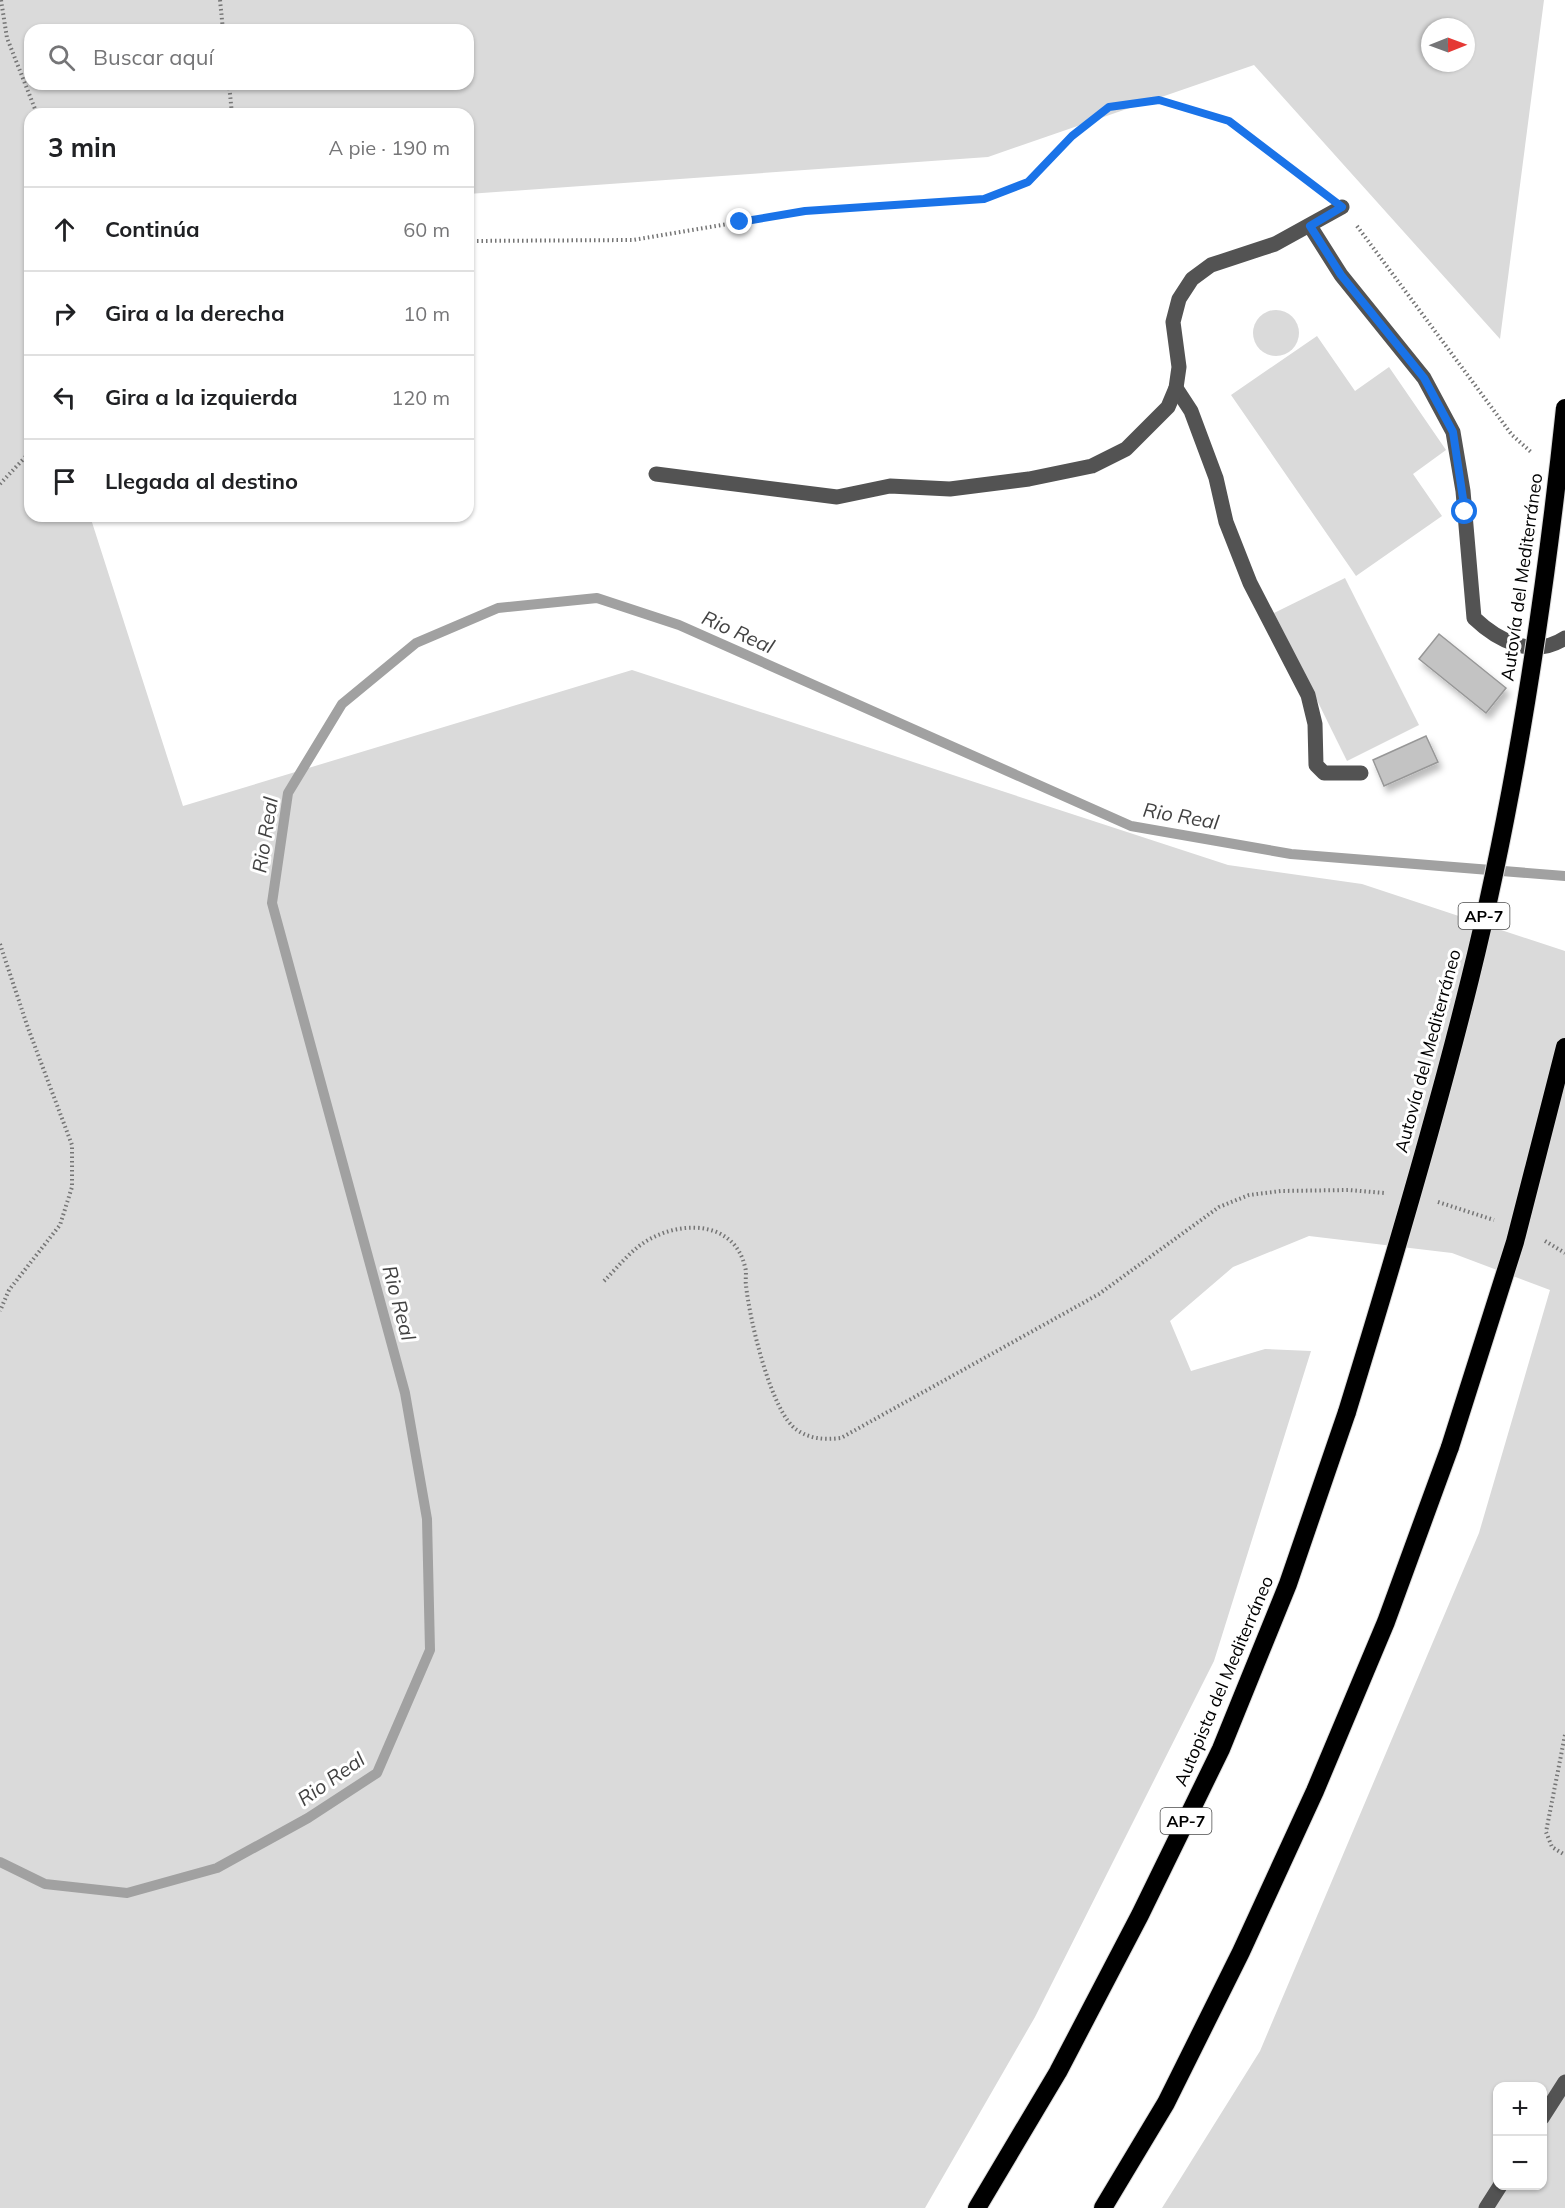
<!DOCTYPE html>
<html lang="es">
<meta charset="utf-8">
<style>
:root{--surface:#fff;--page:#f2f2f2;--text:#202124;--muted:#757577;--line:#e0e0e0}
body{margin:0;font-family:Mulish,sans-serif;background:var(--page);color:var(--text)}
.controls{position:absolute;right:18px;bottom:18px;display:grid;overflow:hidden;border-radius:12px;box-shadow:0 2px 4px #0004}
.controls button{width:54px;height:54px;display:grid;place-items:center;padding:0;border:0;border-bottom:2px solid var(--line);background:var(--surface);color:var(--text);font:30px sans-serif}
.compass{position:absolute;left:1421px;top:18px;width:54px;height:54px;border-radius:50%;background:var(--surface);box-shadow:0 2px 4px #0004;rotate:89deg}
.stop{position:absolute;width:18px;height:18px;margin:-14px;border:4px solid #1a73e8;border-radius:50%;background:#fff}
.stop.end{background:#1a73e8;border-color:#fff;box-shadow:0 2px 6px #0008}
.list{margin:0;padding:0;list-style:none}
h2{display:flex;justify-content:space-between;align-items:center;height:78px;margin:0;padding:0 24px;font-size:26px}
h2 small{font-size:20px;font-weight:400;color:var(--muted)}
.list li{display:grid;grid-template-columns:39px 1fr auto;gap:18px;align-items:center;box-sizing:border-box;height:84px;padding:0 24px;border-top:2px solid var(--line)}
.list b{display:block;font-size:22px;white-space:nowrap}
.list em{font-size:20px;font-style:normal;color:var(--muted)}
.icon{flex:none;width:33px;height:33px;fill:none;stroke:currentColor;stroke-width:2;stroke-linecap:round;stroke-linejoin:round}
.map{position:relative;flex:none;width:1565px;height:2208px;overflow:hidden}
.search{position:absolute;background:var(--surface);box-shadow:0 2px 4px #0004;left:24px;top:24px;width:450px;height:66px;display:flex;align-items:center;gap:15px;box-sizing:border-box;padding:0 21px;border-radius:18px;color:var(--muted);font-size:22px}
.panel{position:absolute;background:var(--surface);box-shadow:0 2px 4px #0004;left:24px;top:108px;width:450px;height:414px;border-radius:18px}
.map>svg:first-child{display:block}
.green{fill:#dadada;fill-rule:evenodd}
.lines{fill:none;stroke-linecap:round;stroke-linejoin:round}
.stream{stroke:#a1a1a1;stroke-width:10}
.building{fill:#c3c3c3;stroke:#979797;stroke-width:1.5;filter:url(#shadow)}
.highway-casing{stroke:#dbdbdb;stroke-width:20}
.path{stroke:#757575;stroke-width:4;stroke-dasharray:1.5 3;stroke-linecap:butt}
.minor{stroke:#535353;stroke-width:15}
.highway{stroke:#000;stroke-width:18}
.highway-bridge-casing{stroke:#dbdbdb;stroke-width:20;stroke-linecap:butt}
.highway-bridge{stroke:#000;stroke-width:18}
.route{stroke:#1a73e8;stroke-width:8}
.labels{text-anchor:middle;stroke-width:6;stroke-linejoin:round;paint-order:stroke}
.shield{fill:#fff;stroke:#4c4c4c;stroke-width:1.5}
.shield-label{font-size:16px;font-weight:bold;fill:#000}
.street-label{font-size:18px;fill:#000;stroke:#fff}
.water-label{font-size:20px;font-style:italic;fill:#424242;stroke:#fff}
</style>
<div class="map">
<svg width="1565" height="2208" viewBox="0 0 1565 2208">
<defs>
<filter id="shadow"><feDropShadow dx="3.5" dy="6" stdDeviation="3" flood-color="#0004"/></filter>
</defs>
<rect width="100%" height="100%" fill="#fff"/>
<g class="green">
<path d="M0,0h1544l-44,339 -246,-274 -266,92 -520,37v-80h-438v402h60l93,290 449,-136 596,195 134,19 203,67v1257h-403l98,-157 219,-518 71,-243 -98,-37 -143,-17 -76,31 -63,54 21,50 74,-22 46,2 -97,310 -179,356 -110,191h-925zM1430,27h36v36h-36zM30,30h438v54h-438zM1498,2086h44v100h-44z"/>
<circle cx="1276" cy="333" r="23"/>
<path d="M1317,336l38,55 34,-24 57,83 -33,24 29,42 -86,60 -125,-181z"/>
<path d="M1345,578l74,147 -72,36 -73,-148z"/>
</g>
<g class="lines">
<path class="stream" d="M0,1862l45,22 82,9 90,-25 91,-50 69,-45 53,-123 -3,-131 -22,-126 -133,-490 16,-110 54,-89 74,-61 82,-35 99,-10 82,27 452,201 160,28 274,22"/>
</g>
<g class="building">
<path d="M1439,634l67,54 -20,25 -67,-54z"/>
<path d="M1426,736l12,26 -54,24 -11,-26z"/>
</g>
<g class="lines">
<defs>
<g id="highway">
<path d="M977,2208l81,-136 82,-157 81,-166 67,-165 59,-172"/>
<path d="M1103,2208l63,-105 75,-151 74,-161 71,-169 64,-175"/>
</g>
</defs>
<use href="#highway" class="highway-casing"/>
<g class="path">
<path d="M1,0l6,38 30,76"/>
<path d="M220,0l3,30"/>
<path d="M229,84l3,30"/>
<path d="M1357,226l155,209 20,18"/>
<path d="M468,241l165,-1 172,-29 179,-12 44,-17 44,-46 37,-29 50,-7 70,21 91,69"/>
<path d="M0,484l30,-32"/>
<path d="M0,944l28,84 44,117v42l-12,38 -51,65 -9,21"/>
<path d="M1438,1202l56,18"/>
<path d="M1545,1241l20,12"/>
<path d="M604,1281c15,-15 29,-34 48,-43 34,-18 83,-15 93,29 2,6 0,12 1,18 3,32 25,128 51,145 13,9 28,10 44,8l258,-144 120,-87 30,-12 32,-4 67,-1 36,3"/>
<path d="M1565,1735l-19,97 6,15 13,8"/>
</g>
<g class="minor">
<path d="M1310,226l31,49 83,103 29,54 10,59 11,127c24,23 59,41 91,20"/>
<path d="M1176,388l15,23 25,67 10,44 24,61 58,112 7,29 1,41 8,8h37"/>
<path d="M656,474l181,23 53,-11 60,3 79,-10 63,-13 34,-17 42,-42 8,-19 3,-21 -6,-45 6,-23 13,-20 19,-14 64,-21 67,-37"/>
<path d="M1542,2118l23,-36"/>
<path d="M1486,2208l14,-22"/>
</g>
<use href="#highway" class="highway"/>
<defs>
<g id="highway-bridge">
<path d="M1347,1412c44,-143 87,-287 123,-433 46,-185 75,-381 95,-571"/>
<path d="M1450,1447l65,-205 50,-195"/>
</g>
</defs>
<use href="#highway-bridge" class="highway-bridge-casing"/>
<use href="#highway-bridge" class="highway-bridge"/>
</g>
<g class="lines">
<path class="route" d="M740,222l65,-11 179,-12 44,-17 44,-46 37,-29 50,-7 70,21 113,86 -32,19 31,49 83,103 29,54 12,80"/>
</g>
<g class="labels">
<g class="shield">
<rect x="1458.5" y="903" width="51" height="26" rx="4.5"/>
<rect x="1160.5" y="1808" width="51" height="26" rx="4.5"/>
</g>
<g class="shield-label">
<text x="1484" y="922">AP-7</text>
<text x="1186" y="1827">AP-7</text>
</g>
<g class="street-label">
<text transform="translate(1522 577) rotate(-82)" y="6">Autovía del Mediterráneo</text>
<text transform="translate(1428 1051) rotate(-75)" y="6">Autovía del Mediterráneo</text>
<text transform="translate(1224 1681) rotate(-67)" y="6">Autopista del Mediterráneo</text>
</g>
<g class="water-label">
<text transform="translate(738 632) rotate(24)" y="7">Rio Real</text>
<text transform="translate(1181 816) rotate(10)" y="7">Rio Real</text>
<text transform="translate(265 835) rotate(-81)" y="7">Rio Real</text>
<text transform="translate(399 1303) rotate(75)" y="7">Rio Real</text>
<text transform="translate(331 1779) rotate(-35)" y="7">Rio Real</text>
</g>
</g>
</svg>
<div class="controls">
<button>+</button>
<button>−</button>
</div>
<svg class="compass" viewBox="-18 -18 36 36"><path d="M0-13l5 13h-10z" fill="#e53935"/><path d="M0 13l5-13h-10z" fill="#757577"/></svg>
<div class="stop" style="left:1465px;top:512px"></div>
<div class="stop end" style="left:740px;top:222px"></div>
<div class="search"><svg class="icon" aria-label="search" viewBox="0 0 24 24"><circle cx="10" cy="10" r="6"/><path d="M15 15l6 6"/></svg>Buscar aquí</div>
<section class="panel">
<h2>3 min<small>A pie · 190 m</small></h2>
<ul class="list">
<li><svg class="icon" aria-label="ahead" viewBox="0 0 24 24"><path d="M12 20V5M6 11l6-6 6 6"/></svg><div><b>Continúa</b></div><em>60 m</em></li>
<li><svg class="icon" aria-label="right" viewBox="0 0 24 24"><path d="M7 20v-9h11M14 6l5 5-5 5"/></svg><div><b>Gira a la derecha</b></div><em>10 m</em></li>
<li><svg class="icon" aria-label="left" viewBox="0 0 24 24"><path d="M17 20v-9H6M10 6l-5 5 5 5"/></svg><div><b>Gira a la izquierda</b></div><em>120 m</em></li>
<li><svg class="icon" aria-label="arrive" viewBox="0 0 24 24"><path d="M6 21V4h12l-3 4 3 4H6"/></svg><div><b>Llegada al destino</b></div></li>
</ul>
</section>
</div>
